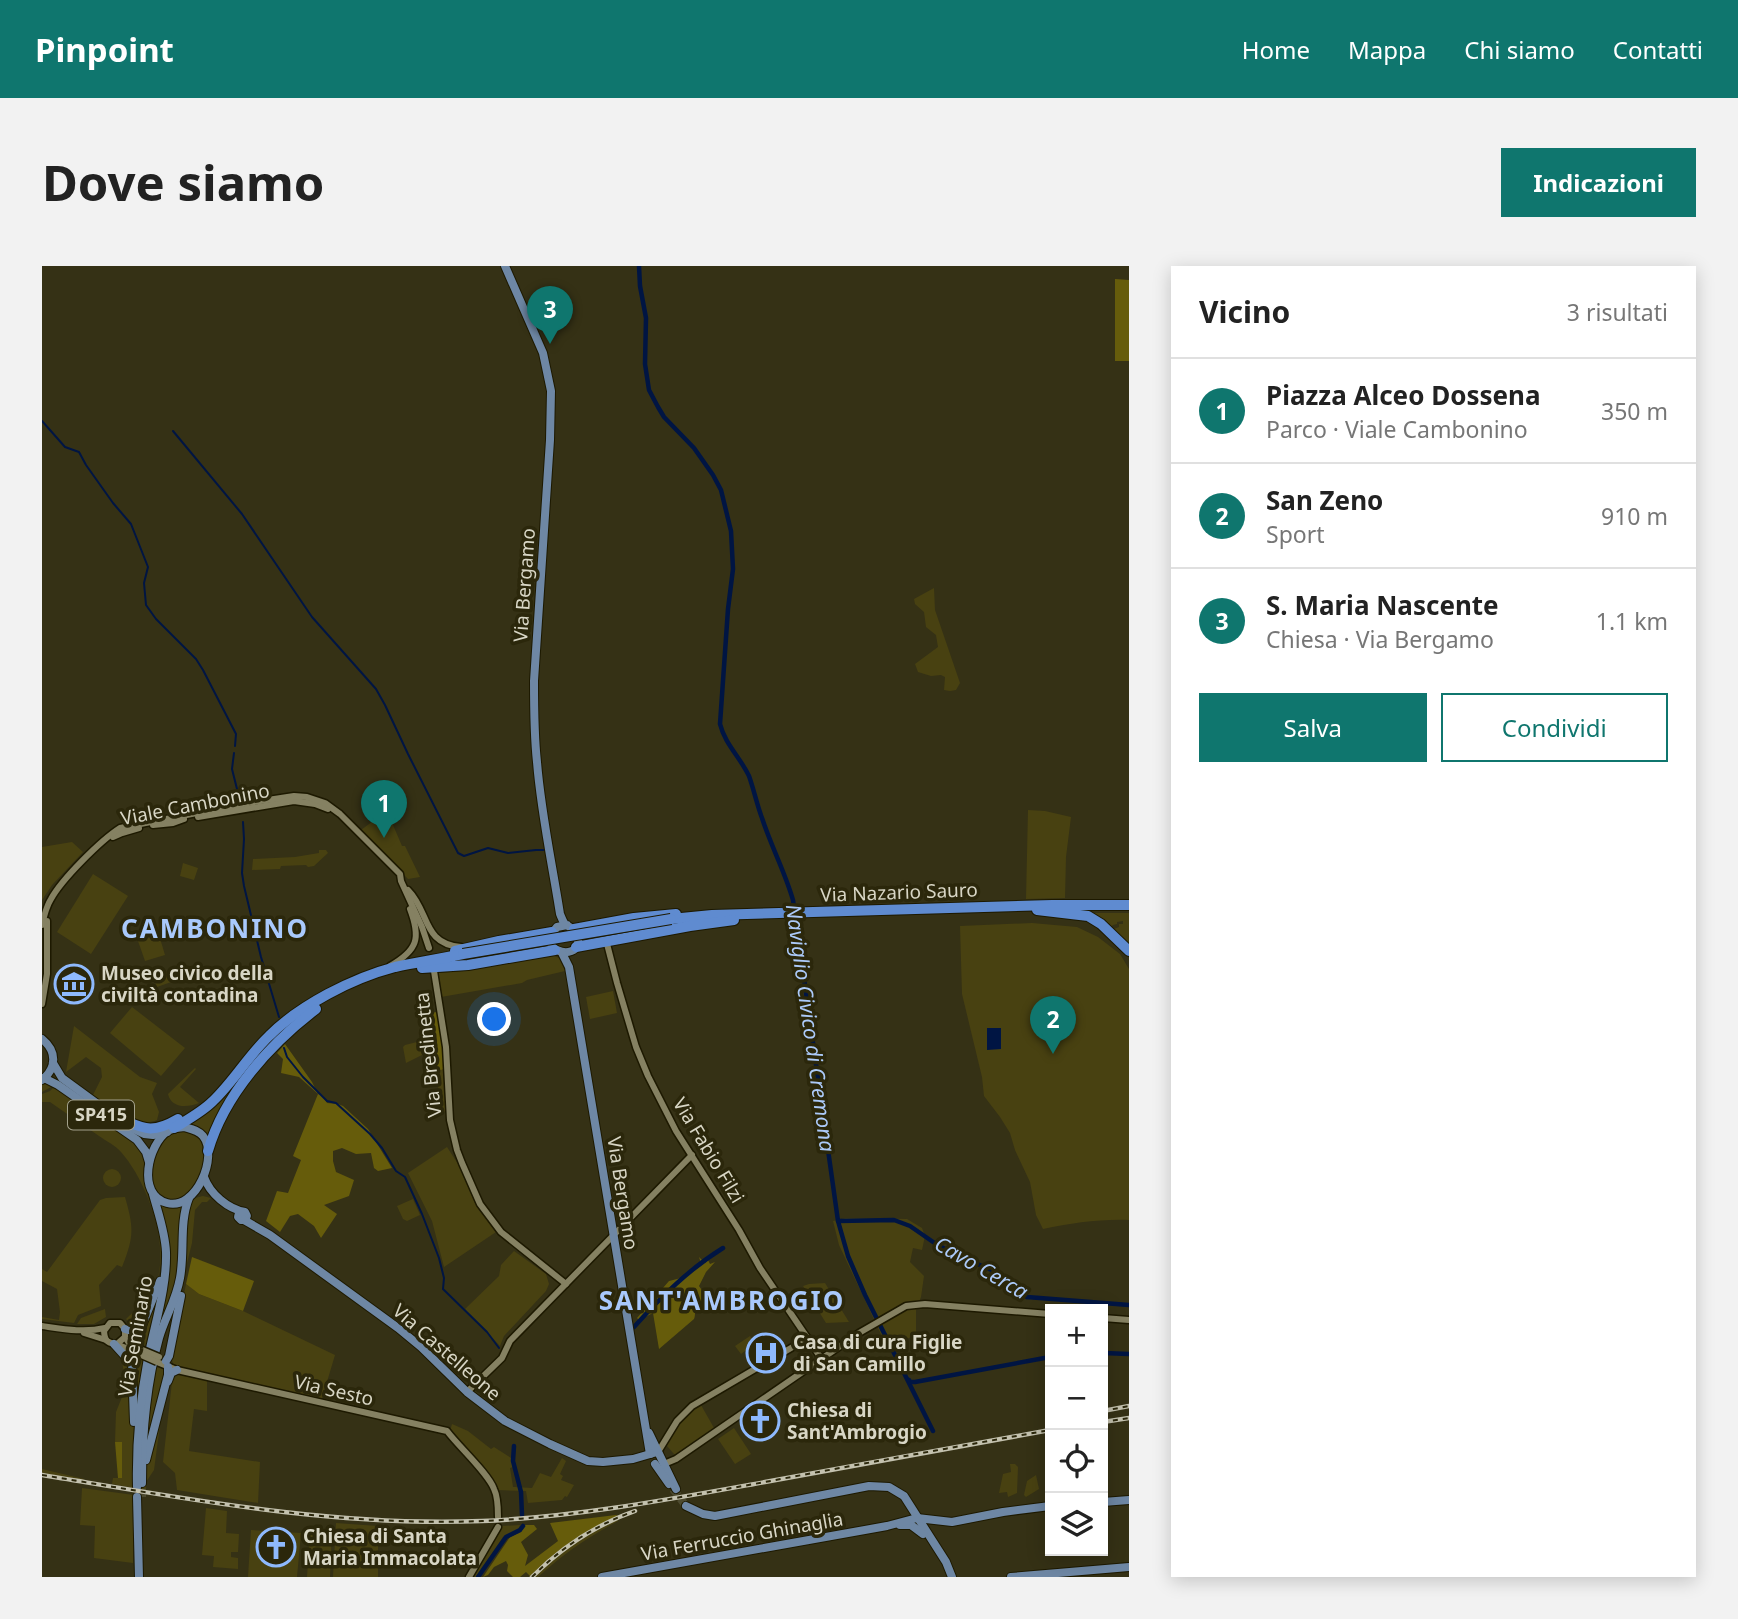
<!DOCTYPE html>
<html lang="it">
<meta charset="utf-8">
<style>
:root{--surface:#fff;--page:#f2f2f2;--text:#222;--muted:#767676;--line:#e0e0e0;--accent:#0f766e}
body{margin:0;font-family:"Noto Sans",sans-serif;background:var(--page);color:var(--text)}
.controls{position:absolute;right:21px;bottom:21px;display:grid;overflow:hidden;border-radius:0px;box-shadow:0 4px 18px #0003}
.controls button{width:63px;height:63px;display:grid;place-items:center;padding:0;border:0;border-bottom:2px solid var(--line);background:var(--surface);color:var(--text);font:35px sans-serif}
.you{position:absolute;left:453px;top:754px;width:24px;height:24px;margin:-18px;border:5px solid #fff;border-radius:50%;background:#1a73e8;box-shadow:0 0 0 10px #1a73e833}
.badge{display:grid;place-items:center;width:46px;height:46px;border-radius:50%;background:var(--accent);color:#fff;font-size:23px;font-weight:700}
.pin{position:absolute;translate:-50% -58px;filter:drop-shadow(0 2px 4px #0008)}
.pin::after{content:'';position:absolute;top:37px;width:24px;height:21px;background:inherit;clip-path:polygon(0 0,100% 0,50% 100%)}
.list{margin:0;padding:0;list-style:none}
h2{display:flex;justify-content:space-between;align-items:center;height:91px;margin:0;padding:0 28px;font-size:30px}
h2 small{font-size:23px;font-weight:400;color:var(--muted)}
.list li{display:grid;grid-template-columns:46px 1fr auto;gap:21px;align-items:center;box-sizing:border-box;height:105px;padding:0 28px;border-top:2px solid var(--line)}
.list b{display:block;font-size:26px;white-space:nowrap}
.list p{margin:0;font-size:23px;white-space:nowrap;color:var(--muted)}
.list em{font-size:23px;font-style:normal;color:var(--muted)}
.actions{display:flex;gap:14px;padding:21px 28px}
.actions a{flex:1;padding:16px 0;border:2px solid var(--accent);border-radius:0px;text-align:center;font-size:24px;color:var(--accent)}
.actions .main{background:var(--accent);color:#fff}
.icon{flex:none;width:38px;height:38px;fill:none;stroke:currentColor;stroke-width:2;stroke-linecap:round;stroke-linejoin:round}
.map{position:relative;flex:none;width:1087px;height:1311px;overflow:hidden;border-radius:0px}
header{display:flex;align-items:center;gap:42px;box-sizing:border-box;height:98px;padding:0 35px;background:var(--accent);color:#fff}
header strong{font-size:33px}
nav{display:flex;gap:38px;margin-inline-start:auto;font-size:24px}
.intro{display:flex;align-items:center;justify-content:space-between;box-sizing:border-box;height:168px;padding:0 42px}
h1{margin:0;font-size:49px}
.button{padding:18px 32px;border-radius:0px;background:var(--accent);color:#fff;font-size:24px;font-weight:700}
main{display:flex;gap:42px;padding:0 42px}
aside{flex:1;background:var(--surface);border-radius:0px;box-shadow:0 4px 18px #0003}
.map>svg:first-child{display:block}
.green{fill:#484111}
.forest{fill:#665c0b}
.water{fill:#001543}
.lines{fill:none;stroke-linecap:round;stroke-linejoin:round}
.stream{stroke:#001543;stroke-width:2}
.canal{stroke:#001543;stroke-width:4.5}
.major-tunnel{stroke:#4d4a2f;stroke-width:8;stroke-dasharray:8 4;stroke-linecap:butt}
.minor-casing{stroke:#1d1900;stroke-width:9}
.major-casing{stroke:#1d1900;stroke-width:10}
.highway-casing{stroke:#1d1900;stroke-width:12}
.minor{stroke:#858162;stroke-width:6}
.major{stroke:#6e87a4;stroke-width:8}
.highway{stroke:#5f8bd0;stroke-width:10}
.rail-casing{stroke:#c3c1ae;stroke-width:4.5}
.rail{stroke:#2b270b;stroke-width:2;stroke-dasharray:5;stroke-linecap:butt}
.minor-bridge-casing{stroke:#1d1900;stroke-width:9;stroke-linecap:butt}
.highway-bridge-casing{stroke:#1d1900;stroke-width:12;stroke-linecap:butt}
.minor-bridge{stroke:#858162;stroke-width:6}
.highway-bridge{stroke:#5f8bd0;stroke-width:10}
.labels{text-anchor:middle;stroke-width:7;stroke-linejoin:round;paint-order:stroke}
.shield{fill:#2b270b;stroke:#a4a28d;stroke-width:2}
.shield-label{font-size:18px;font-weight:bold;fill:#d8d6c5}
.street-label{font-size:19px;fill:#d8d6c5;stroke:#2b270b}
.poi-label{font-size:19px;font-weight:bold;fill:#d8d6c5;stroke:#2b270b;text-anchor:start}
.water-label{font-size:21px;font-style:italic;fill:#accaf9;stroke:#2b270b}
.district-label{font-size:26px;font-weight:bold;letter-spacing:2px;fill:#a9c9fc;stroke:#2b270b}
</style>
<header>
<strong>Pinpoint</strong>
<nav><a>Home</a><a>Mappa</a><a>Chi siamo</a><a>Contatti</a></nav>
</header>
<div class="intro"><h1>Dove siamo</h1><a class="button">Indicazioni</a></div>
<main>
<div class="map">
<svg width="1087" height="1311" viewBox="0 0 1087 1311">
<rect width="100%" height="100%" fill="#353115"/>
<g class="green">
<path d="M892,322l1,22 25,73 -4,7 -6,1 -6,-1 1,-13 -4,-2 -10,1 -13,-4 -3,-8 23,-17 -2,-12 -10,-8 -2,-15 -9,-8 -1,-5z"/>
<path d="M346,544l3,7 -1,1 12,28h3l15,31 -12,2 -47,-49z"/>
<path d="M986,544l17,1 26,6 -5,40 -1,41 -39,1z"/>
<path d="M30,576l11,10 -31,33 -10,15v-53z"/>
<path d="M277,584h7l2,3 -14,13 -6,1 -2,-2 -25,1 -1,3 -28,1 1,-11 42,-2 24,-4z"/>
<path d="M141,597l15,5 -4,12 -14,-4z"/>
<path d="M51,608l35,22 -37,58 -34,-22z"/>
<path d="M1041,647h46v35l-18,-18 8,-3v-3h4v-3l-6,1v2l-4,1 -4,3z"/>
<path d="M990,657l45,4 21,10 22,17 9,15v251c-30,-1 -57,3 -86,9l-7,-14 -6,-33 -15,-32 -5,-17 -10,-16 -16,-21 -2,-19 -20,-83 -2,-68z"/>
<path d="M117,669l6,20 -20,6 -7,-20z"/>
<path d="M510,689l7,3 6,13 -38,9 -5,3 -81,14 -4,-24 26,-2z"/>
<path d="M129,705l3,10 -17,6 -4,-10z"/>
<path d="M571,725l4,22 -27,6 -4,-22z"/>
<path d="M90,741l53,41 -24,28 -51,-43z"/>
<path d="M262,746l-47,49 -49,77 -9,-10 -13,-5 92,-93z"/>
<path d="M32,760l66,51 17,6 -5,11 7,18 -2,8c-19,9 -49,-14 -64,-25l9,-18 -1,-9 -15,-11 -20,15z"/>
<path d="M383,774l3,12 -22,11 -3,-16 2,-2z"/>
<path d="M153,802l1,1 -16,18 19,16c-12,5 -28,5 -31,-9z"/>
<path d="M402,803l3,51h-1l-1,-8 -2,-1 -8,-39z"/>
<path d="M0,818h10l83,58c14,16 8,27 11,46 1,9 6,17 9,26 11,31 8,54 -4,84 -6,14 -7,23 -19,32l-1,-5 -5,-6c10,-10 22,-18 28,-32 19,-37 -7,-106 -33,-135 -6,-7 -15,-11 -22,-16 -16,-11 -33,-23 -49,-34h-8v-8l8,-3 4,-4 -1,-1 -11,6z"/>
<path d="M141,864c6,1 12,3 16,6 17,16 -4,69 -29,64 -4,0 -10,-5 -15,-7 -7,-23 -1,-60 28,-63z"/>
<path d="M405,881l11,17 17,39 21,29 -52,35 -12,-46 -24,-48z"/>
<circle cx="70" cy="912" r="9"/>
<path d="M161,930l8,2 -4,4h-5l-7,8 -3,33 -7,28c1,-15 -1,-61 7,-70 3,-4 7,-4 11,-5z"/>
<path d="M83,931c9,31 9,40 -3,70l-5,-2 -18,20 2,21 -23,9 -4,8 -32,-4v-2l17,3 1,-8 -3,-23 -15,-8v-12l5,3 53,-72 6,-2z"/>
<path d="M371,933l7,16 -13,6 -4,-2 -6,-13z"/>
<path d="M119,939l10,3 11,-1 -5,70 -6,24 -15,35 9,-46 -6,-83z"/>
<path d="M804,952l61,1 15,9 3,8 -3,14 -9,-2 -3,14 14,14 -3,21 -5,13v25l-21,9 -9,1 -47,-100 -6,-24z"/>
<path d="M472,985l32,23 3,10 -3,7 -42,45 -4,10 -35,-37 34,-33 2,-11z"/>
<path d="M783,1017l24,39 -23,1 -23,-37 6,-2z"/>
<path d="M144,1018l13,10 44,17 92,44 -14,47 -52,-10 -95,-26 -3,-8z"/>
<path d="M116,1028l-13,52 -9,-5 -4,-6z"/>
<path d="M63,1043l1,8 -12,7h-17l4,-6z"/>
<path d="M708,1070l8,12 -7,4 -6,-1 -4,3 -6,-8z"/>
<path d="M67,1077l55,24 3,5 -13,98 -8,12v8l-34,-6 1,-6h9v-36h-7l1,-30 6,-15 3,-19 -4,-22z"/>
<path d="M131,1107l34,7v31l-13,-2 -5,42 71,11 -2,41 -81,-13 -2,-17 -12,-11z"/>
<path d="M659,1139l13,23 -37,27 -3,-1 -7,-8c5,-18 17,-32 34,-41z"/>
<path d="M410,1158l16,7 23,18 3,-2 17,11 2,9 -3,1 3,19h2l17,1 8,-15 11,4 11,-19 4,3 -6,13 3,2 -2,4 13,5 -7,12 -2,-1 -3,4 -34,3 -2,-12 -29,-1 -19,-26v-4l-16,-18h-5l-7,-11z"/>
<path d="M692,1162l17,26 -16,10 -17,-25z"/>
<path d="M968,1198h5l3,3 -1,26 -9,4 -1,-5 -8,1 4,-19 8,-2z"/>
<path d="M0,1203l42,10 -1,4 -41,-7z"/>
<path d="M994,1209l3,14 -13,8 -2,-2 3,-14z"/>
<path d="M40,1222l52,7 -1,68 -39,-5 1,-32 -15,-1z"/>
<path d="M164,1242l21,3 -1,22 13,1 -1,18h-7v5l7,1v11l-25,-2 1,-11 -12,-1z"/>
<path d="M576,1250v5c-30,16 -55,33 -80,56h-9c27,-27 53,-46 89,-61z"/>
<path d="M294,1257l42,3v51h-45z"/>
<path d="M478,1259l-2,5 -15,7 -27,40h-5l28,-44 2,-7z"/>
<path d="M268,1262l22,2 -2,47h-23z"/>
<path d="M209,1264l50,3 -4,44h-49z"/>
</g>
<g class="forest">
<path d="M1073,13l14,1v81h-14z"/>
<path d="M395,746l5,22 2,35 -9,3 -7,-20 -7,-38z"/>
<path d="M243,778l27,38 6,12 5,2 4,7 11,1 5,2 25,23 24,39 -14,3 -4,-3 -3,-15 -15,1 -14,-6 -9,3v10l3,11 18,8 -5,16 -25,9 13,9 -16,24 -7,-12 -16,-12 -8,2 -10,16 -14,-11 11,-30 11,2 13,-33 -8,-4 25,-62 -19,-17 -18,-4 2,-14 -6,-6z"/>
<path d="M150,991l62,24 -11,30 -44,-17 -13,-10z"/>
<path d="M657,991l6,6 3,-3 2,4 5,-2 -9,10 -7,14 7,10 8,2 15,-9 4,5 -22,18 -8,-11c-12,1 -6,11 -9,18l-35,30 -6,-36 -14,7 -2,-2 32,-37 12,-3 20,-15z"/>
<path d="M73,1176h7v36h-4z"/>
<path d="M574,1249l2,1c-34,15 -62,34 -88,60l-4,-4 -6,5h-7l-6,-6 1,-6 -2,-4 -12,6 -6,8 -5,2 27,-40 11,-5 3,-7h10l3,4 -16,13 7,13 -3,11 33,-25 -8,-18z"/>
</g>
<g class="water">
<path d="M1007,754h7l-1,13 -2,5 -7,2 -4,-2 -2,-6 3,-4 6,-2z"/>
<path d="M945,762h14v21l-14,1z"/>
</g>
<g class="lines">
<g class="stream">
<path d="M0,155l23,26 14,5 7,13 27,38 18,21 17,43 -4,16 2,22 10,14 40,40 7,11 33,64 -1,12"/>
<path d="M131,165l69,83 70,103 64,72 9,16 23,49 50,99 6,3 24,-8 20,5 28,-3h9"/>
<path d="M192,487l-2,16 7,28"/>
<path d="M201,556l1,17 -2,34 2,13 17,71 18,60"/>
<path d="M242,782l3,9 16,20 24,24 9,2 34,31 12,14 14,23 9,6 17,37 17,44 5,20 -1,11 44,43 12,16"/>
</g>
<g class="canal">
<path d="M597,0l1,20 6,32 -1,46 4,26 9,17 6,10 30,31 19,27 8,15 10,41 2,38 -5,40 -8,115c5,20 20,33 29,52 5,14 8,29 13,42 9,28 23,54 31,82l45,321 10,35 17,39 68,136"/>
<path d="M796,955l56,-1 16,6 26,18 20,11 38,16 19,13 14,13 102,8"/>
<path d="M592,1061c27,-30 55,-58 89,-79"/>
<path d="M1061,1087l26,1"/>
<path d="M867,1114l1,2h5l135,-25"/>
<path d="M472,1180l-1,15 8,31 1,23"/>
<path d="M436,1311l28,-40 14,-7 3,-4"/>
</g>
<g class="major-tunnel">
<path d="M631,1223l13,17"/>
<path d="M100,1231v-10"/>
</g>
<defs>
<g id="minor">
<path d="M156,551l96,-16 21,3 13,5"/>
<path d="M111,559l20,-2 11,-4"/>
<path d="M71,571l9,-4 17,-5"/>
<path d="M366,624c22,22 14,54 53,57"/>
<path d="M0,659c2,-9 4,-18 9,-26 11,-20 49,-58 69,-71l128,-25 46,-7 13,1 18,6 15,11 60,60 1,7 21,46 7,21"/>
<path d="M564,674l11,43 19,64 12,29 28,55 63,99 21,38 61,90"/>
<path d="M348,700c28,-16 31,-28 20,-57"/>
<path d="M392,705l12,76 4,73 7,30 5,13 18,41 21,28 65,52"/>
<path d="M0,738l5,-30v-53"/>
<path d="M1061,1052l26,2"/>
<path d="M0,1060c21,3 42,7 63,2"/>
<path d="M42,1067l22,7"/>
<path d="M83,1071l4,6 11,6"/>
<path d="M75,1078l8,-7v-8l-5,-6h-10l-6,8c1,14 6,11 17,15 6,2 13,5 18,8"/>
<path d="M115,1096l20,8 270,61c12,16 41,42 47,58 4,8 4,19 4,28"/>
<path d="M425,1126l35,-34 8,-17 182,-186"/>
<path d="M616,1186l19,-31 15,-15 116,-68"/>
<path d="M622,1198l12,-5 183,-126 47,-27 19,-2 125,10"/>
<path d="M427,1311l29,-50"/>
</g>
<g id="major">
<path d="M463,0l38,87 8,38 -1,49 -16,241c0,27 0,54 3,81 4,51 15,101 23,152 1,2 3,8 5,10 5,4 10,4 12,11 6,17 -13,22 -25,12l-2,-11 7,-9 10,-2"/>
<path d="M520,687l7,14 81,487"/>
<path d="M0,773c15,12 15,29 0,41"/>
<path d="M11,797l9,15 67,49 15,7 9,1 14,-3"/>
<path d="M2,812l14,7 79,55 9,12 3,10"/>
<path d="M142,861c7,2 14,3 19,9 16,20 -7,75 -36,67 -31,-8 -19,-59 1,-72 5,-3 10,-3 16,-4z"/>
<path d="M162,911c6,17 24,32 41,35l2,4 -3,4h-3l-3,-3 1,-4 2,-1"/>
<path d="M202,954l26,15 128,93 23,19 46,45 38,29 45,23 38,17 15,1 30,-3 24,-7"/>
<path d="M83,1063l10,3 6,-4 19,-47"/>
<path d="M72,1078l18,20 2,58"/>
<path d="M124,1095l3,-5 12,-60"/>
<path d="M126,1115l3,-8 6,-3"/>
<path d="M607,1167l27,56"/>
<path d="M104,1194l22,-85v-8"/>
<path d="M613,1198l14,20"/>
<path d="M100,1217c0,-48 4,-98 17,-145 6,-21 17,-37 21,-60 5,-27 -1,-55 9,-80"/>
<path d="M95,1221c-1,-43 3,-87 11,-129 7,-35 19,-71 18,-106 -1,-21 -8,-39 -13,-58"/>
<path d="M95,1231l2,80"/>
<path d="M1061,1236l26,-2"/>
<path d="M644,1240l17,8 12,2 154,-30 20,1 15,9 42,66 6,15"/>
<path d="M858,1259h11l12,9"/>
<path d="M560,1311l285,-51 30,-8 35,4 51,-10 47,-6"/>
<path d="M969,1311l118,-10"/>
</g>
<g id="highway">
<path d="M995,644l51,6 13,8 28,27"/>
<path d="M629,653l41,-4 340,-10h77"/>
<path d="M532,663l60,-11 42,-4"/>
<path d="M534,681l114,-21 44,-6"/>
<path d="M413,685l44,-10 53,-9"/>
<path d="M380,702l46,-3 87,-15"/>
<path d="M72,850c28,11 35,20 64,3"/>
<path d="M132,862c13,-8 28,-16 39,-27 21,-20 35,-45 56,-65 31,-31 84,-58 126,-69 22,-5 46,-8 68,-13"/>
<path d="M166,885c16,-56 62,-107 108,-142"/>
</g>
</defs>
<use href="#minor" class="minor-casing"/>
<use href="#major" class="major-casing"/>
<use href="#highway" class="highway-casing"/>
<use href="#minor" class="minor"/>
<use href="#major" class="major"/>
<use href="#highway" class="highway"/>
<defs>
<g id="rail">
<path d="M1061,1145l26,-5"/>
<path d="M1061,1156l26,-4"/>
<path d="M0,1209c146,24 292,52 440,46 95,-4 189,-22 283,-39 95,-18 190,-35 285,-52"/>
<path d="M490,1311c30,-30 63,-52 103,-66"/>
</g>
</defs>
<use href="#rail" class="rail-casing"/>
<use href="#rail" class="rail"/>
<defs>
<g id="minor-bridge">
<path d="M98,1083l19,8"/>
<path d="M97,1088l18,8"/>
</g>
<path id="highway-bridge" d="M421,688l208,-35"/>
</defs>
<use href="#minor-bridge" class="minor-bridge-casing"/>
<use href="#highway-bridge" class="highway-bridge-casing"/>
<use href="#minor-bridge" class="minor-bridge"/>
<use href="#highway-bridge" class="highway-bridge"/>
</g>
<defs>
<symbol id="museum-ring" viewBox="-11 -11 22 22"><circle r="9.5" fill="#2b270b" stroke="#8eb9fd" stroke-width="1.5"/><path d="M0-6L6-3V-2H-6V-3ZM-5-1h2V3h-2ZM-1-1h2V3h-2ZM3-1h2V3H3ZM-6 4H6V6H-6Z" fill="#8eb9fd"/></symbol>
<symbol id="hospital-ring" viewBox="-11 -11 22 22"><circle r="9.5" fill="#2b270b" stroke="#8eb9fd" stroke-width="1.5"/><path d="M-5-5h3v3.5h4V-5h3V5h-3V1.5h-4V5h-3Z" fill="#8eb9fd"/></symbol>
<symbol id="church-ring" viewBox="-11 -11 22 22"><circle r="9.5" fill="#2b270b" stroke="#8eb9fd" stroke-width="1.5"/><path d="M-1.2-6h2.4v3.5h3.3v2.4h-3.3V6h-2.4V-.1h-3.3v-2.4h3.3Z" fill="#8eb9fd"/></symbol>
</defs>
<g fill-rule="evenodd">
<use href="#museum-ring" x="10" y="696" width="44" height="44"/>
<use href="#hospital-ring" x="702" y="1065" width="44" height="44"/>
<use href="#church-ring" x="696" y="1133" width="44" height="44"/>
<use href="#church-ring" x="212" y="1259" width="44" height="44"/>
</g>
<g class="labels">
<rect class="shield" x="26" y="834.5" width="66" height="29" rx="5"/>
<g class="shield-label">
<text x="59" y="855">SP415</text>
</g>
<g class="street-label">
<text transform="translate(482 319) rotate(-86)" y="7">Via Bergamo</text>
<text transform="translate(153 538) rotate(-11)" y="7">Viale Cambonino</text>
<text transform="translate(857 626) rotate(-2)" y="7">Via Nazario Sauro</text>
<text transform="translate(386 789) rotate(-96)" y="7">Via Bredinetta</text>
<text transform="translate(667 884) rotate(59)" y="7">Via Fabio Filzi</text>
<text transform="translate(581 927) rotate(81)" y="7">Via Bergamo</text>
<text transform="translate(93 1070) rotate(-80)" y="7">Via Seminario</text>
<text transform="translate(405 1086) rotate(41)" y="7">Via Castelleone</text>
<text transform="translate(292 1124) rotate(13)" y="7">Via Sesto</text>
<text transform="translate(700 1270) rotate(-10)" y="7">Via Ferruccio Ghinaglia</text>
</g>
<g class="poi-label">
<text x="59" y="714">Museo civico della<tspan x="59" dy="22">civiltà contadina</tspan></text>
<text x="751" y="1083">Casa di cura Figlie<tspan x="751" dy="22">di San Camillo</tspan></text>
<text x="745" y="1151">Chiesa di<tspan x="745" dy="22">Sant'Ambrogio</tspan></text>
<text x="261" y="1277">Chiesa di Santa<tspan x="261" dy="22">Maria Immacolata</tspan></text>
</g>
<g class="water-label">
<text transform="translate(768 762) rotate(82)" y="7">Naviglio Civico di Cremona</text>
<text transform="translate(939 1002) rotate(30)" y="7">Cavo Cerca</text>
</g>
<g class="district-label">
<text x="173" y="672">CAMBONINO</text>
<text x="680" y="1044">SANT'AMBROGIO</text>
</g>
</g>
</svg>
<div class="controls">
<button>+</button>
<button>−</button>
<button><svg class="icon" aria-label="locate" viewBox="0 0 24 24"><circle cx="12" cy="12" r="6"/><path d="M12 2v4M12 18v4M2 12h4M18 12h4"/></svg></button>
<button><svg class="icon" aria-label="layers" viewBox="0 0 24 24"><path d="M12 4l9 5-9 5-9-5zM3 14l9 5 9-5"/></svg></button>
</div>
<div class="you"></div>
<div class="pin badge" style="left:342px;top:572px">1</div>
<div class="pin badge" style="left:1011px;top:788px">2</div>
<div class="pin badge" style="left:508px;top:78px">3</div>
</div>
<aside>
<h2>Vicino<small>3 risultati</small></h2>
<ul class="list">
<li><span class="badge">1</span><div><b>Piazza Alceo Dossena</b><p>Parco · Viale Cambonino</p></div><em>350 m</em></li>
<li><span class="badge">2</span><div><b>San Zeno</b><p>Sport</p></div><em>910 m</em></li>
<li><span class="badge">3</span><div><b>S. Maria Nascente</b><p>Chiesa · Via Bergamo</p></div><em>1.1 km</em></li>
</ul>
<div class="actions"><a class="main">Salva</a><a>Condividi</a></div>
</aside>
</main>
